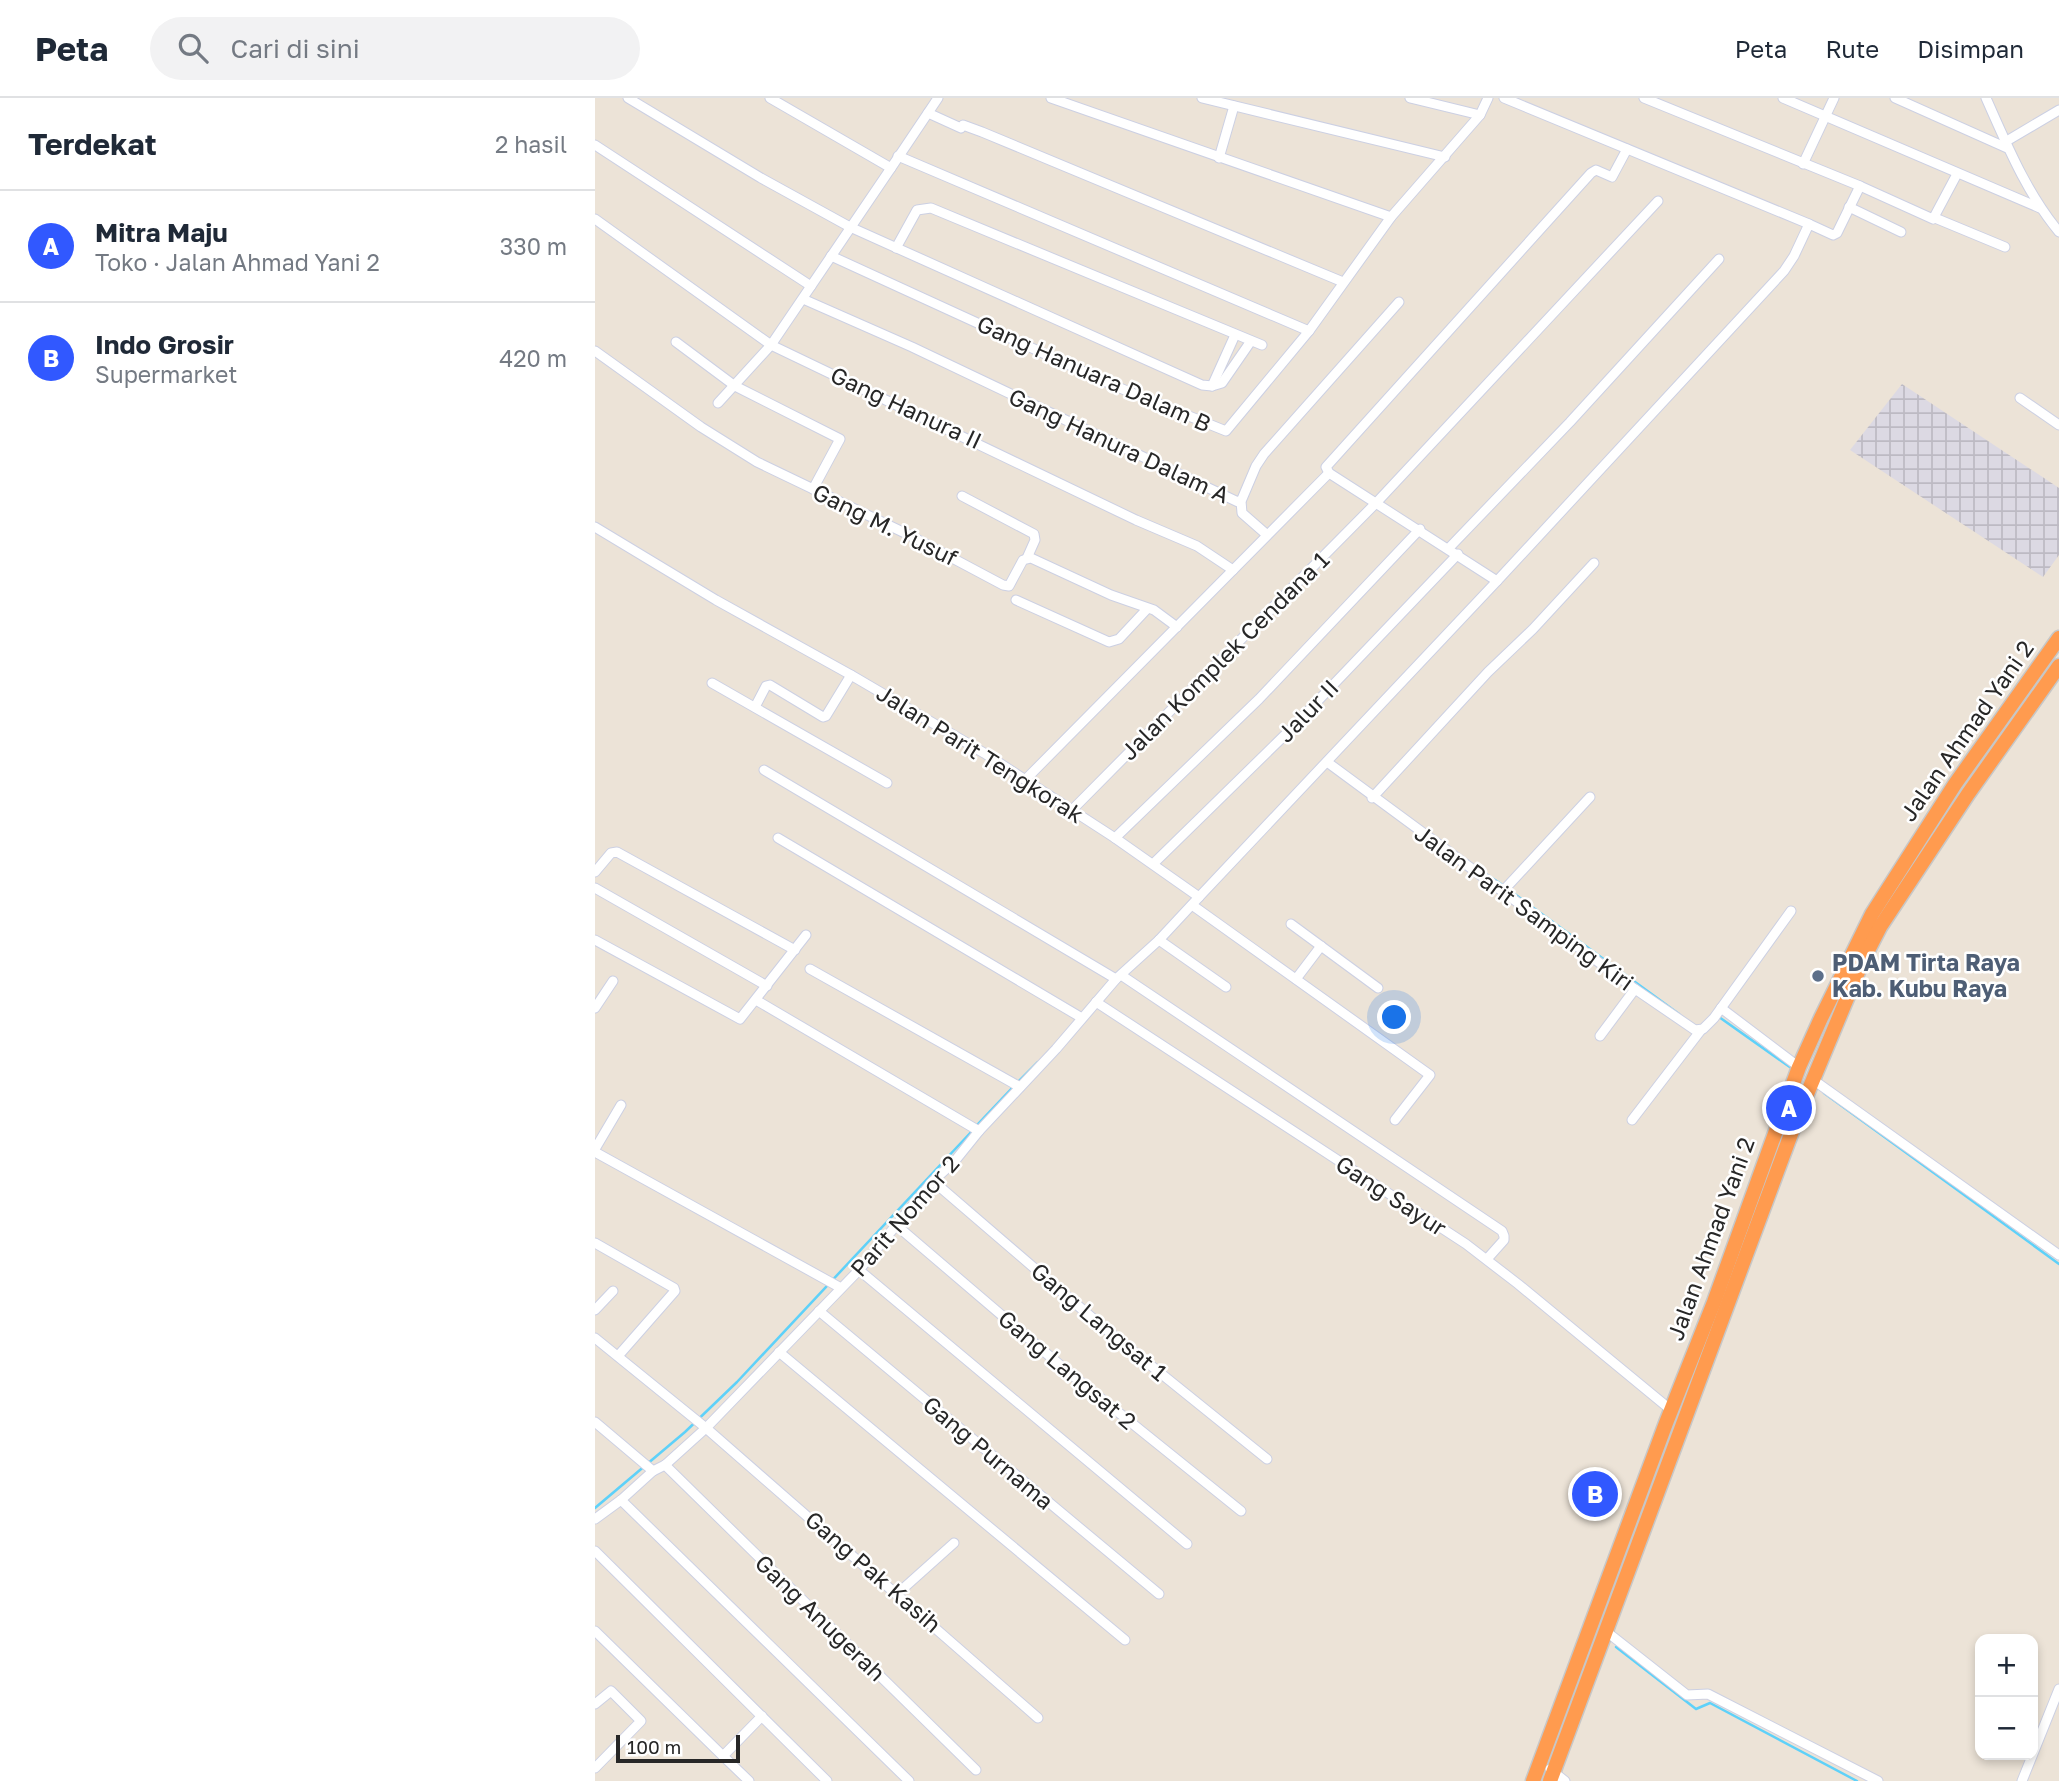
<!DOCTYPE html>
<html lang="id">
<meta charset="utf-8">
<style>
:root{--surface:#fff;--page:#f2f2f3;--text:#1f2937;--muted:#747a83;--line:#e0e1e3;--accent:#3158ff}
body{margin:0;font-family:"Golos Text",sans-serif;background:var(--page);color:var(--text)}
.controls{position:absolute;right:21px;bottom:21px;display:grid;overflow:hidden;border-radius:14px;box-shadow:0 4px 10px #0003}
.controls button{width:63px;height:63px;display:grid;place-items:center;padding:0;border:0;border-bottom:2px solid var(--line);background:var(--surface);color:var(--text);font:35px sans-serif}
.scale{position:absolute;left:21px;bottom:18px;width:124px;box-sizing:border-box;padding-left:7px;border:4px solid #272727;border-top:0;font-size:19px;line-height:24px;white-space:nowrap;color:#272727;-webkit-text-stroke:5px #fff;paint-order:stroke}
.you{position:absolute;left:800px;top:920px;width:24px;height:24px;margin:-18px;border:5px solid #fff;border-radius:50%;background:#1a73e8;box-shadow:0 0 0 10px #1a73e833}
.badge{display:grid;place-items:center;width:46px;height:46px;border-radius:50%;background:var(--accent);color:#fff;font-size:23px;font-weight:700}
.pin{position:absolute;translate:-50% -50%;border:4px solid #fff;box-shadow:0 2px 7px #0006}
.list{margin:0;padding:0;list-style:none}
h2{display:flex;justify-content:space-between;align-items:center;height:91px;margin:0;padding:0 28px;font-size:30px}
h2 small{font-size:23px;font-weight:400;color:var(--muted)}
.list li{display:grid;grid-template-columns:46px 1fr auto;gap:21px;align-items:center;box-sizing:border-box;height:112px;padding:0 28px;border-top:2px solid var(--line)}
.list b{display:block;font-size:26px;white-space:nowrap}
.list p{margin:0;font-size:23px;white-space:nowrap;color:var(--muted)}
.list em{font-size:23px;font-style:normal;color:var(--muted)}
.icon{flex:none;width:38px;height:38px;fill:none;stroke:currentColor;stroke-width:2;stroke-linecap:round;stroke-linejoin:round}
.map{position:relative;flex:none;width:1464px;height:1683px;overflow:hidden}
header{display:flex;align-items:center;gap:42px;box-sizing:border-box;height:98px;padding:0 35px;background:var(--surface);border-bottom:2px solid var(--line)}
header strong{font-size:33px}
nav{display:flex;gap:38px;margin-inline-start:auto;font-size:24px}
.search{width:490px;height:63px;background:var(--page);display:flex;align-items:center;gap:18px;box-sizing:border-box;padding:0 24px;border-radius:38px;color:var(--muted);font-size:26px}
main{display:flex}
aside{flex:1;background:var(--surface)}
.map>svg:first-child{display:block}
.industrial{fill:url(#industrial-grid)}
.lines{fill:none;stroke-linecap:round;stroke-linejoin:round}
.stream{stroke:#5ed1f9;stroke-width:2.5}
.minor-casing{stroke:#ccd0e3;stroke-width:11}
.highway-casing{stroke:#c7c7c7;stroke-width:17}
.minor{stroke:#fff;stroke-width:9}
.highway{stroke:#ff9b4f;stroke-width:14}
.service-dot{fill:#5c6f8a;stroke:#fff;stroke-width:2.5}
.labels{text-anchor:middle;stroke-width:5;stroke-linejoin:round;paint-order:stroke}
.street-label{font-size:23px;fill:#272727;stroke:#fff}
.service-label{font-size:23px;font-weight:bold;fill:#4e5e75;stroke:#fff;text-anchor:start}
</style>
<header>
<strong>Peta</strong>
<div class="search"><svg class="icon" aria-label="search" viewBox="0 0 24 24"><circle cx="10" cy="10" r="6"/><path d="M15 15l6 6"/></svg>Cari di sini</div>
<nav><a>Peta</a><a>Rute</a><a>Disimpan</a></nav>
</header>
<main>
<aside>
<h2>Terdekat<small>2 hasil</small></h2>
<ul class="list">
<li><span class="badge">A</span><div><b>Mitra Maju</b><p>Toko · Jalan Ahmad Yani 2</p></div><em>330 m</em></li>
<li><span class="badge">B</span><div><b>Indo Grosir</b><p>Supermarket</p></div><em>420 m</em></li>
</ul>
</aside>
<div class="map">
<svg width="1464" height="1683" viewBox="0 0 1464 1683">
<defs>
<pattern id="industrial-grid" width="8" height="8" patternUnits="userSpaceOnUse" patternTransform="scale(1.75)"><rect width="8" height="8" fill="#dcd9e3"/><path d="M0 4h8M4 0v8" fill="none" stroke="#bdbac3"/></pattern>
</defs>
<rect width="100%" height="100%" fill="#ece3d7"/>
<path class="industrial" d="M1307,286l157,104v67l-16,22 -193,-127z"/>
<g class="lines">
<g class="stream">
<path d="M888,774l21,14"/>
<path d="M914,792l170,124"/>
<path d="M1124,919l75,53"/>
<path d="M423,984l20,-20"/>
<path d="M1229,995l235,171"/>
<path d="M382,1027l36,-38"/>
<path d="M0,1410l90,-76 52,-50 236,-252"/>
<path d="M1021,1549l80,62 14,-6 147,78"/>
</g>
<defs>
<g id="minor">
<path d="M33,0l133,80 89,49 352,158 10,1 10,-3 29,-42"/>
<path d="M175,0l121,70 47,-70"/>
<path d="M456,0l340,119"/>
<path d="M607,0l243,59"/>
<path d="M815,0l70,17"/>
<path d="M909,0l305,126"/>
<path d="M1049,0l216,88 73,33 24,-45"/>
<path d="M1188,0l257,110"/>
<path d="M1300,0l112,50"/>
<path d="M1391,0c21,47 40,94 73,134"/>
<path d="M333,15l33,15 2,-3 19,7 361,150"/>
<path d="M1410,44l54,-32"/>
<path d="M0,47l216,141"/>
<path d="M303,58l411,175"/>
<path d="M624,60l15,-52"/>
<path d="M1208,66l31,-66"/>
<path d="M1254,109l52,25"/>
<path d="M1340,120l70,29"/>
<path d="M0,121l176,126 365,175 61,26 36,24"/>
<path d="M301,150l21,-38 14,-2 331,137"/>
<path d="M236,158l284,130 111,45 83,-100 82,-114 89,-102 8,-17"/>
<path d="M208,201l109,48 326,155 4,-3 14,-33 8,-12 135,-152"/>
<path d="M81,244l59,44 105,53 -27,50"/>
<path d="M0,253l106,76 56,35 152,73 94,50 6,1 14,-26 8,-2 80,37 43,15 23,17"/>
<path d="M617,288l23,-51"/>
<path d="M1425,300l39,27"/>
<path d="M123,305l53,-58 120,-177"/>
<path d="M367,398l72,38 1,6 -8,18"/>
<path d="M646,403l1,12 24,21"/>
<path d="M0,429l121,73 135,75 133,78 131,85 84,59 298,-316 -168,-108 -3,-6 265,-294 5,-3 16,7 15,-28"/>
<path d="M854,450l121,-126 149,-163"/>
<path d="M902,483l287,-310 10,-15 15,-32 24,11 4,-2 23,-47"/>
<path d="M421,502l93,42 10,-3 28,-30"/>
<path d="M117,585l175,100"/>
<path d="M160,609l11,-21 4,-1 53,32 3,-1 25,-41"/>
<path d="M732,664l308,227 60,41 8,-1 11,-11 77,-107"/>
<path d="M169,672l352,209"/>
<path d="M431,681l303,-306"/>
<path d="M777,700l116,-126 45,-43 61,-66"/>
<path d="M477,712l305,-308 281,-301"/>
<path d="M183,740l304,180"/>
<path d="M520,740l144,-139 161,-170"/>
<path d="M558,766l137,-134 168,-176"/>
<path d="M0,774l16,-19 6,-1 178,98"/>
<path d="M0,790l172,98"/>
<path d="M908,793l87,-94"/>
<path d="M597,807l238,170 -35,45"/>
<path d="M696,826l87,64"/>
<path d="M0,842l145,79 66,-84"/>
<path d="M564,842l67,47"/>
<path d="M215,871l210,118"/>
<path d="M526,877l381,256 2,5v4l-17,19"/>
<path d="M701,881l25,-33"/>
<path d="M161,902l223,131"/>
<path d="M501,904l370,242 52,40 153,126"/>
<path d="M0,910l18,-27"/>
<path d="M1126,910l78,59"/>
<path d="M1005,938l35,-47"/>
<path d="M1217,981l247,176"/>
<path d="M1037,1022l69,-90"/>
<path d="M0,1051l26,-44"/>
<path d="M0,1054l246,136"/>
<path d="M338,1083l164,141 170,137"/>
<path d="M301,1127l171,146 174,140"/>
<path d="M0,1145l79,45 1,3 -57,65"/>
<path d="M264,1172l328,274"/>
<path d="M0,1212l18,-19"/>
<path d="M224,1213l340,283"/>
<path d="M0,1240l111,90 332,290"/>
<path d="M184,1254l346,288"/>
<path d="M0,1324l58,49"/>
<path d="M70,1367l311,305"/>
<path d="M26,1402l288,281"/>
<path d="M0,1421l26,-19 32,-29 12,-6 41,-37 153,-158 74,-89 21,-19 25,-31 77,-82 60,-70 43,-39 40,-43"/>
<path d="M0,1453l232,230"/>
<path d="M302,1496l57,-51"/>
<path d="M0,1533l128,125"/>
<path d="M1012,1534l80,63 21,-1 170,87"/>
<path d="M0,1606l16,-13 30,30 -46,47"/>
<path d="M955,1671l15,12"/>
<path d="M154,1683l-26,-25 39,-40"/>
<path d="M1427,1683l37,-92"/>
</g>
<g id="highway">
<path d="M938,1683l133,-358 48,-121 85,-235 22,-49 51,-104 83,-130 104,-146"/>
<path d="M955,1683l247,-663 66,-158 17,-33 88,-133 91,-128"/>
</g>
</defs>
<use href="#minor" class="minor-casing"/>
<use href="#highway" class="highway-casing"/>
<use href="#minor" class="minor"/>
<use href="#highway" class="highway"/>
</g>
<circle class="service-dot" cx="1223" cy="878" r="7"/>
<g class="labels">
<g class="street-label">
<text transform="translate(499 276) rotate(24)" y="8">Gang Hanuara Dalam B</text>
<text transform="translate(311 310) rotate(25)" y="8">Gang Hanura II</text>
<text transform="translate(524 348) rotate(25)" y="8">Gang Hanura Dalam A</text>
<text transform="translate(290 427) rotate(26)" y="8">Gang M. Yusuf</text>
<text transform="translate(630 558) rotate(-45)" y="8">Jalan Komplek Cendana 1</text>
<text transform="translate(713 613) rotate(-46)" y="8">Jalur II</text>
<text transform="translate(1372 633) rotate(-55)" y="8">Jalan Ahmad Yani 2</text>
<text transform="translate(385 656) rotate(32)" y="8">Jalan Parit Tengkorak</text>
<text transform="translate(929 810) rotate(36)" y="8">Jalan Parit Samping Kiri</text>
<text transform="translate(796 1098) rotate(33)" y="8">Gang Sayur</text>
<text transform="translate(310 1118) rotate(-49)" y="8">Parit Nomor 2</text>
<text transform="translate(1116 1141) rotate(-70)" y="8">Jalan Ahmad Yani 2</text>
<text transform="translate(504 1224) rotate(40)" y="8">Gang Langsat 1</text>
<text transform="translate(472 1272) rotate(40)" y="8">Gang Langsat 2</text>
<text transform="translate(393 1355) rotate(40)" y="8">Gang Purnama</text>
<text transform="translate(278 1474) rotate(41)" y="8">Gang Pak Kasih</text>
<text transform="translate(225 1520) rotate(44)" y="8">Gang Anugerah</text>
</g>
<g class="service-label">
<text x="1237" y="873">PDAM Tirta Raya<tspan x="1237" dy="26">Kab. Kubu Raya</tspan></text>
</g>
</g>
</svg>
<div class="controls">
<button>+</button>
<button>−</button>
</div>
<div class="scale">100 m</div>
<div class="you"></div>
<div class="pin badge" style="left:1194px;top:1010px">A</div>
<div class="pin badge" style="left:1000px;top:1396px">B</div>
</div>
</main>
